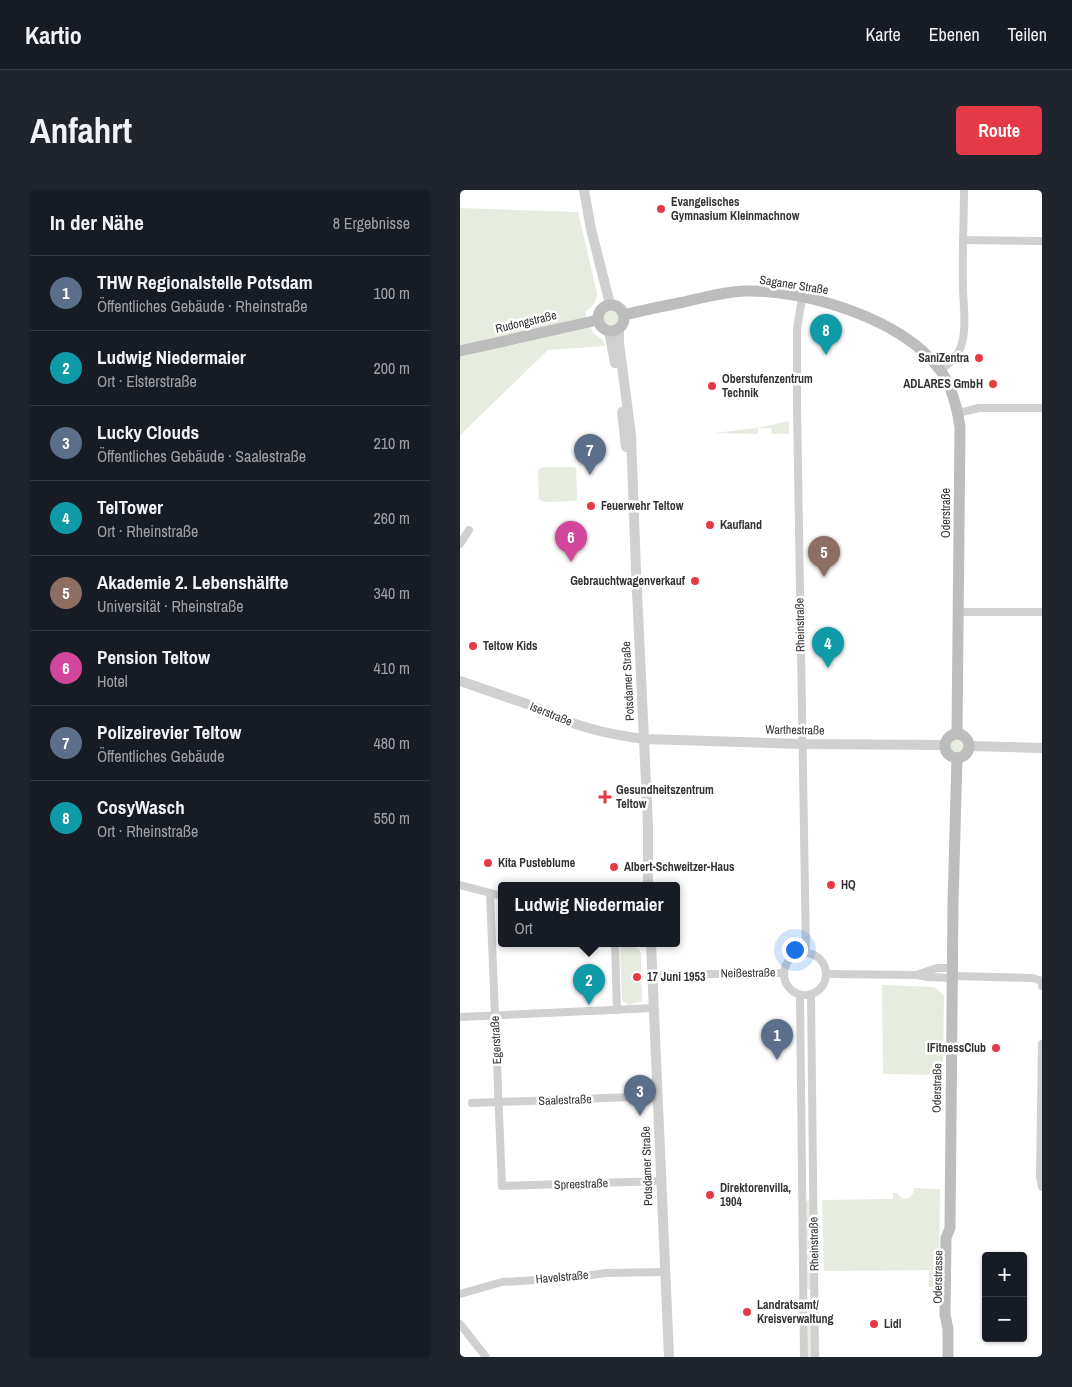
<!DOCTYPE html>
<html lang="de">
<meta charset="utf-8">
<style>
:root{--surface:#171b24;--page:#20242c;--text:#f1f3f6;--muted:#9ea1a6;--line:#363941;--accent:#e63946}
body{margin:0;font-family:"Archivo Narrow",sans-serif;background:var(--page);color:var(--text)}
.controls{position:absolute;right:15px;bottom:15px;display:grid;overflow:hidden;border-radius:5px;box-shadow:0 1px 4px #0004}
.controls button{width:45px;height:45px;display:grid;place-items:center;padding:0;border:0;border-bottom:1px solid var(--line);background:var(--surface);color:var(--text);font:25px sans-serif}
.you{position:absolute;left:334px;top:759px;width:18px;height:18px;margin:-12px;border:4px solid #fff;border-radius:50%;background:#1a73e8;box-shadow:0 0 0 8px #1a73e833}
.badge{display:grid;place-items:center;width:32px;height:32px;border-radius:50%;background:var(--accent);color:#fff;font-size:16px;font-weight:700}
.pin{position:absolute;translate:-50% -41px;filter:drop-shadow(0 1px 2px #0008)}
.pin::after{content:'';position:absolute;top:26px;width:18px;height:15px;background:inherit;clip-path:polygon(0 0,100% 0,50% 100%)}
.popup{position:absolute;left:38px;top:692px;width:182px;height:65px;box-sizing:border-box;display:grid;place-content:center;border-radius:5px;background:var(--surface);filter:drop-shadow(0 1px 4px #0005);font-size:16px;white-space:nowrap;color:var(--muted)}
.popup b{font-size:19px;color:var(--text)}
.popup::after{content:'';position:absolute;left:50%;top:100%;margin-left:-10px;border:10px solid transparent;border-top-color:var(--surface)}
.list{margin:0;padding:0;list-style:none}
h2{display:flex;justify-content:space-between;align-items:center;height:65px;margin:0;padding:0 20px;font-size:21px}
h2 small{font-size:16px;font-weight:400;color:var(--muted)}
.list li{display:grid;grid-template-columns:32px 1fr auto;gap:15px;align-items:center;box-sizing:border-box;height:75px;padding:0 20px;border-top:1px solid var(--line)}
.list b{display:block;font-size:19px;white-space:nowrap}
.list p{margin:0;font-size:16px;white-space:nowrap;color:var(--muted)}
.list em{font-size:16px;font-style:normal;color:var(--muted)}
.map{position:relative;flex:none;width:582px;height:1167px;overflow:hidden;border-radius:5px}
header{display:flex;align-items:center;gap:30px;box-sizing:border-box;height:70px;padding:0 25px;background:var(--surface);border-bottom:1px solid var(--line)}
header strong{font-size:24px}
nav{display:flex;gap:28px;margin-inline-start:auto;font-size:18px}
.intro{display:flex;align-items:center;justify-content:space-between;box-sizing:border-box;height:120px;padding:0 30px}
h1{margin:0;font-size:35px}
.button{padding:12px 22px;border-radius:5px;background:var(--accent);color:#fff;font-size:18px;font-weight:700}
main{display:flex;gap:30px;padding:0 30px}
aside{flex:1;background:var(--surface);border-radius:5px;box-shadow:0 1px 4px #0004}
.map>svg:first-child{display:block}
.green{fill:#e6ecdf}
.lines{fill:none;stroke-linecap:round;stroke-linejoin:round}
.minor{stroke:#d0d0d0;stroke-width:8}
.tertiary{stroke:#d0d0d0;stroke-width:10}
.secondary{stroke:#bdbdbd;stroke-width:11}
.poi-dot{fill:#e63946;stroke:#fff;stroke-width:2}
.labels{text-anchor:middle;stroke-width:5;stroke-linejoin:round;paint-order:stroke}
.poi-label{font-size:12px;font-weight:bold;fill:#333;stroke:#fff;text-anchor:start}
.street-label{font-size:12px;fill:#333;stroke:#fff}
</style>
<header>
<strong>Kartio</strong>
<nav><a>Karte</a><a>Ebenen</a><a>Teilen</a></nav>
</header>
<div class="intro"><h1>Anfahrt</h1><a class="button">Route</a></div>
<main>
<aside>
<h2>In der Nähe<small>8 Ergebnisse</small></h2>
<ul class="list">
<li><span class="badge" style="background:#5c6f8a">1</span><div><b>THW Regionalstelle Potsdam</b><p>Öffentliches Gebäude · Rheinstraße</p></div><em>100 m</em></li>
<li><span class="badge" style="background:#0f9aa8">2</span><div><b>Ludwig Niedermaier</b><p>Ort · Elsterstraße</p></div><em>200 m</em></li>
<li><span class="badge" style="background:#5c6f8a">3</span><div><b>Lucky Clouds</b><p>Öffentliches Gebäude · Saalestraße</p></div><em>210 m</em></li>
<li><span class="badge" style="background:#0f9aa8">4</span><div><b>TelTower</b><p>Ort · Rheinstraße</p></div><em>260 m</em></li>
<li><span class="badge" style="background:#8d6e63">5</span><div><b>Akademie 2. Lebenshälfte</b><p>Universität · Rheinstraße</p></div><em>340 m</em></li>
<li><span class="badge" style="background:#d1479c">6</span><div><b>Pension Teltow</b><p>Hotel</p></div><em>410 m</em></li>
<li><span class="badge" style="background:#5c6f8a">7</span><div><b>Polizeirevier Teltow</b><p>Öffentliches Gebäude</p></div><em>480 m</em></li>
<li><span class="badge" style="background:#0f9aa8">8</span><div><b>CosyWasch</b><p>Ort · Rheinstraße</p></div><em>550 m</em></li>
</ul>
</aside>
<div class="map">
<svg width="582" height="1167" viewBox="0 0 582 1167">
<rect width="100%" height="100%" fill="#fff"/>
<g class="green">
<path d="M0,18l118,4 19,81c0,8 -5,15 -12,19l8,21 10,7 2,6 -57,4 -88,85z"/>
<circle cx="151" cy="128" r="8"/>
<path d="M329,231v13h-17l-1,-6h-13v6l-44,-1 43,-5z"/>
<path d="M83,277h31l2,1 1,30 -1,3 -32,1 -5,-3 -1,-28 2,-3z"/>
<circle cx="497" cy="556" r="8"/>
<path d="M168,755l11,4 2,5 1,47 -13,4 -7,-4 -2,-53z"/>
<path d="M422,795l52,2 10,8 -1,80 -60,-1z"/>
<path d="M454,998l26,1 -1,98h-10v-17l-105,1 -2,-71 71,-1v-6h4c6,10 17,5 17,-5z"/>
<path d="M348,1010l2,1 1,88 -1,1 -3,-2 -1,-86z"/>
<path d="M348,1116h3l1,51h-4z"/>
</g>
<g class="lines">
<g class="minor">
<path d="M503,50l79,1"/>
<path d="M342,108l-5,31v78l9,546"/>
<path d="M480,180c7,-5 15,-10 19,-19 9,-18 4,-45 4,-65 -1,-32 1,-64 1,-96"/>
<path d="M498,223l21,-5h63"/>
<path d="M0,354l9,-14"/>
<path d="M499,422h83"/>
<path d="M0,695l42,11"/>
<path d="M30,703l12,293 159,-5"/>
<path d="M155,754l2,66"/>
<circle cx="345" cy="784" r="21"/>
<path d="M366,784l90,1 12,2 25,1"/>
<path d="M192,785l132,-2"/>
<path d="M456,785l21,-7h16"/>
<path d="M493,786l80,2 9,3v5"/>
<path d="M351,804l4,363"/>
<path d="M340,805l4,362"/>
<path d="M0,827l194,-9"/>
<path d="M582,854l-2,134 2,9"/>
<path d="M12,913l186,-7"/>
<path d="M0,1104l42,-12 67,-4 37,-5 59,-1"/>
<path d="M0,1134l26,33"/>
</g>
<g class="tertiary">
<path d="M124,0l7,39 19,75"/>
<path d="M159,139v14l12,92 5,135 12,255v61"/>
<path d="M149,141l6,32"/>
<path d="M162,222l4,35"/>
<path d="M0,491l73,25c32,18 76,29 112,33l157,5 142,1"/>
<path d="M509,556l73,2"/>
<path d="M191,754l18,413"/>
</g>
<g class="secondary">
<circle cx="151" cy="128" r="13"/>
<path d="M164,125c20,-5 40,-9 60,-13 20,-5 40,-10 60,-11 61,-2 159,28 196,79 12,16 17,37 20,57l-3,306"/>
<path d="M0,161l138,-31"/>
<circle cx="497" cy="556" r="12"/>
<path d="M488,1167v-28l-3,-14 1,-77 4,-10 3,-324 4,-146"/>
</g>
</g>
<g class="poi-dot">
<circle cx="201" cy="19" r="5"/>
<circle cx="519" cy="168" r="5"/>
<circle cx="533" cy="194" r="5"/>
<circle cx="252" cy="196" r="5"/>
<circle cx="131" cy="316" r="5"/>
<circle cx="250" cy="335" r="5"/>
<circle cx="235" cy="391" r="5"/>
<circle cx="13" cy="456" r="5"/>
<path d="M142.5 599.5h5v5h5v5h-5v5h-5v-5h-5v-5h5z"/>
<circle cx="28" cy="673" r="5"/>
<circle cx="154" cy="677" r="5"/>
<circle cx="371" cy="695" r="5"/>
<circle cx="177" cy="787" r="5"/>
<circle cx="536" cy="858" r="5"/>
<circle cx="250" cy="1005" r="5"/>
<circle cx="287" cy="1122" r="5"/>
<circle cx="414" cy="1134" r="5"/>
</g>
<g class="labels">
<g class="poi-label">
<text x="211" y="16">Evangelisches<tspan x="211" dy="14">Gymnasium Kleinmachnow</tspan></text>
<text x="509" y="172" text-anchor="end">SaniZentra</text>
<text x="262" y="193">Oberstufenzentrum<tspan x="262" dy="14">Technik</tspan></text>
<text x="523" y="198" text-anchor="end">ADLARES GmbH</text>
<text x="141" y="320">Feuerwehr Teltow</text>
<text x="260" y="339">Kaufland</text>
<text x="225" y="395" text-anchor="end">Gebrauchtwagenverkauf</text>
<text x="23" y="460">Teltow Kids</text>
<text x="156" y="604">Gesundheitszentrum<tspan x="156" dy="14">Teltow</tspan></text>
<text x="38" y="677">Kita Pusteblume</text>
<text x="164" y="681">Albert-Schweitzer-Haus</text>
<text x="381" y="699">HQ</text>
<text x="187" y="791">17 Juni 1953</text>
<text x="526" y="862" text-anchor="end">IFitnessClub</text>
<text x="260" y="1002">Direktorenvilla,<tspan x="260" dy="14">1904</tspan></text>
<text x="297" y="1119">Landratsamt/<tspan x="297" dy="14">Kreisverwaltung</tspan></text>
<text x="424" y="1138">Lidl</text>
</g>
<g class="street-label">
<text transform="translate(334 95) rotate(9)" y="4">Saganer Straße</text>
<text transform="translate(66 132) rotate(-13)" y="4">Rudongstraße</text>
<text transform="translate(486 323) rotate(-90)" y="4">Oderstraße</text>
<text transform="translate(340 435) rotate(-91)" y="4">Rheinstraße</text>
<text transform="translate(168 491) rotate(-93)" y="4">Potsdamer Straße</text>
<text transform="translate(91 524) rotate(22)" y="4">Iserstraße</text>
<text transform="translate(335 540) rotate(1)" y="4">Warthestraße</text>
<text transform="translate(288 783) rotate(-1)" y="4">Neißestraße</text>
<text transform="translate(36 850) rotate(-93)" y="4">Egerstraße</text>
<text transform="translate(477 898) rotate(-89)" y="4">Oderstraße</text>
<text transform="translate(105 910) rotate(-2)" y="4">Saalestraße</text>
<text transform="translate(187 976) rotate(-92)" y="4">Potsdamer Straße</text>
<text transform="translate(121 994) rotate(-2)" y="4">Spreestraße</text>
<text transform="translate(354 1054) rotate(-91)" y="4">Rheinstraße</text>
<text transform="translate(102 1087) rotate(-5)" y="4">Havelstraße</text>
<text transform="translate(478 1087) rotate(-89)" y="4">Oderstrasse</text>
</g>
</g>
</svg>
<div class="controls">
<button>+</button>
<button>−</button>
</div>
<div class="you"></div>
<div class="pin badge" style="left:317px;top:870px;background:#5c6f8a">1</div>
<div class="pin badge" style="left:129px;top:815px;background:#0f9aa8">2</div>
<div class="popup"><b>Ludwig Niedermaier</b>Ort</div>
<div class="pin badge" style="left:180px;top:926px;background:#5c6f8a">3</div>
<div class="pin badge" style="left:368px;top:478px;background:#0f9aa8">4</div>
<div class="pin badge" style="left:364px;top:387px;background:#8d6e63">5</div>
<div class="pin badge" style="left:111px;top:372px;background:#d1479c">6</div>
<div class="pin badge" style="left:130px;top:285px;background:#5c6f8a">7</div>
<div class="pin badge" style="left:366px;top:165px;background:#0f9aa8">8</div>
</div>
</main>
